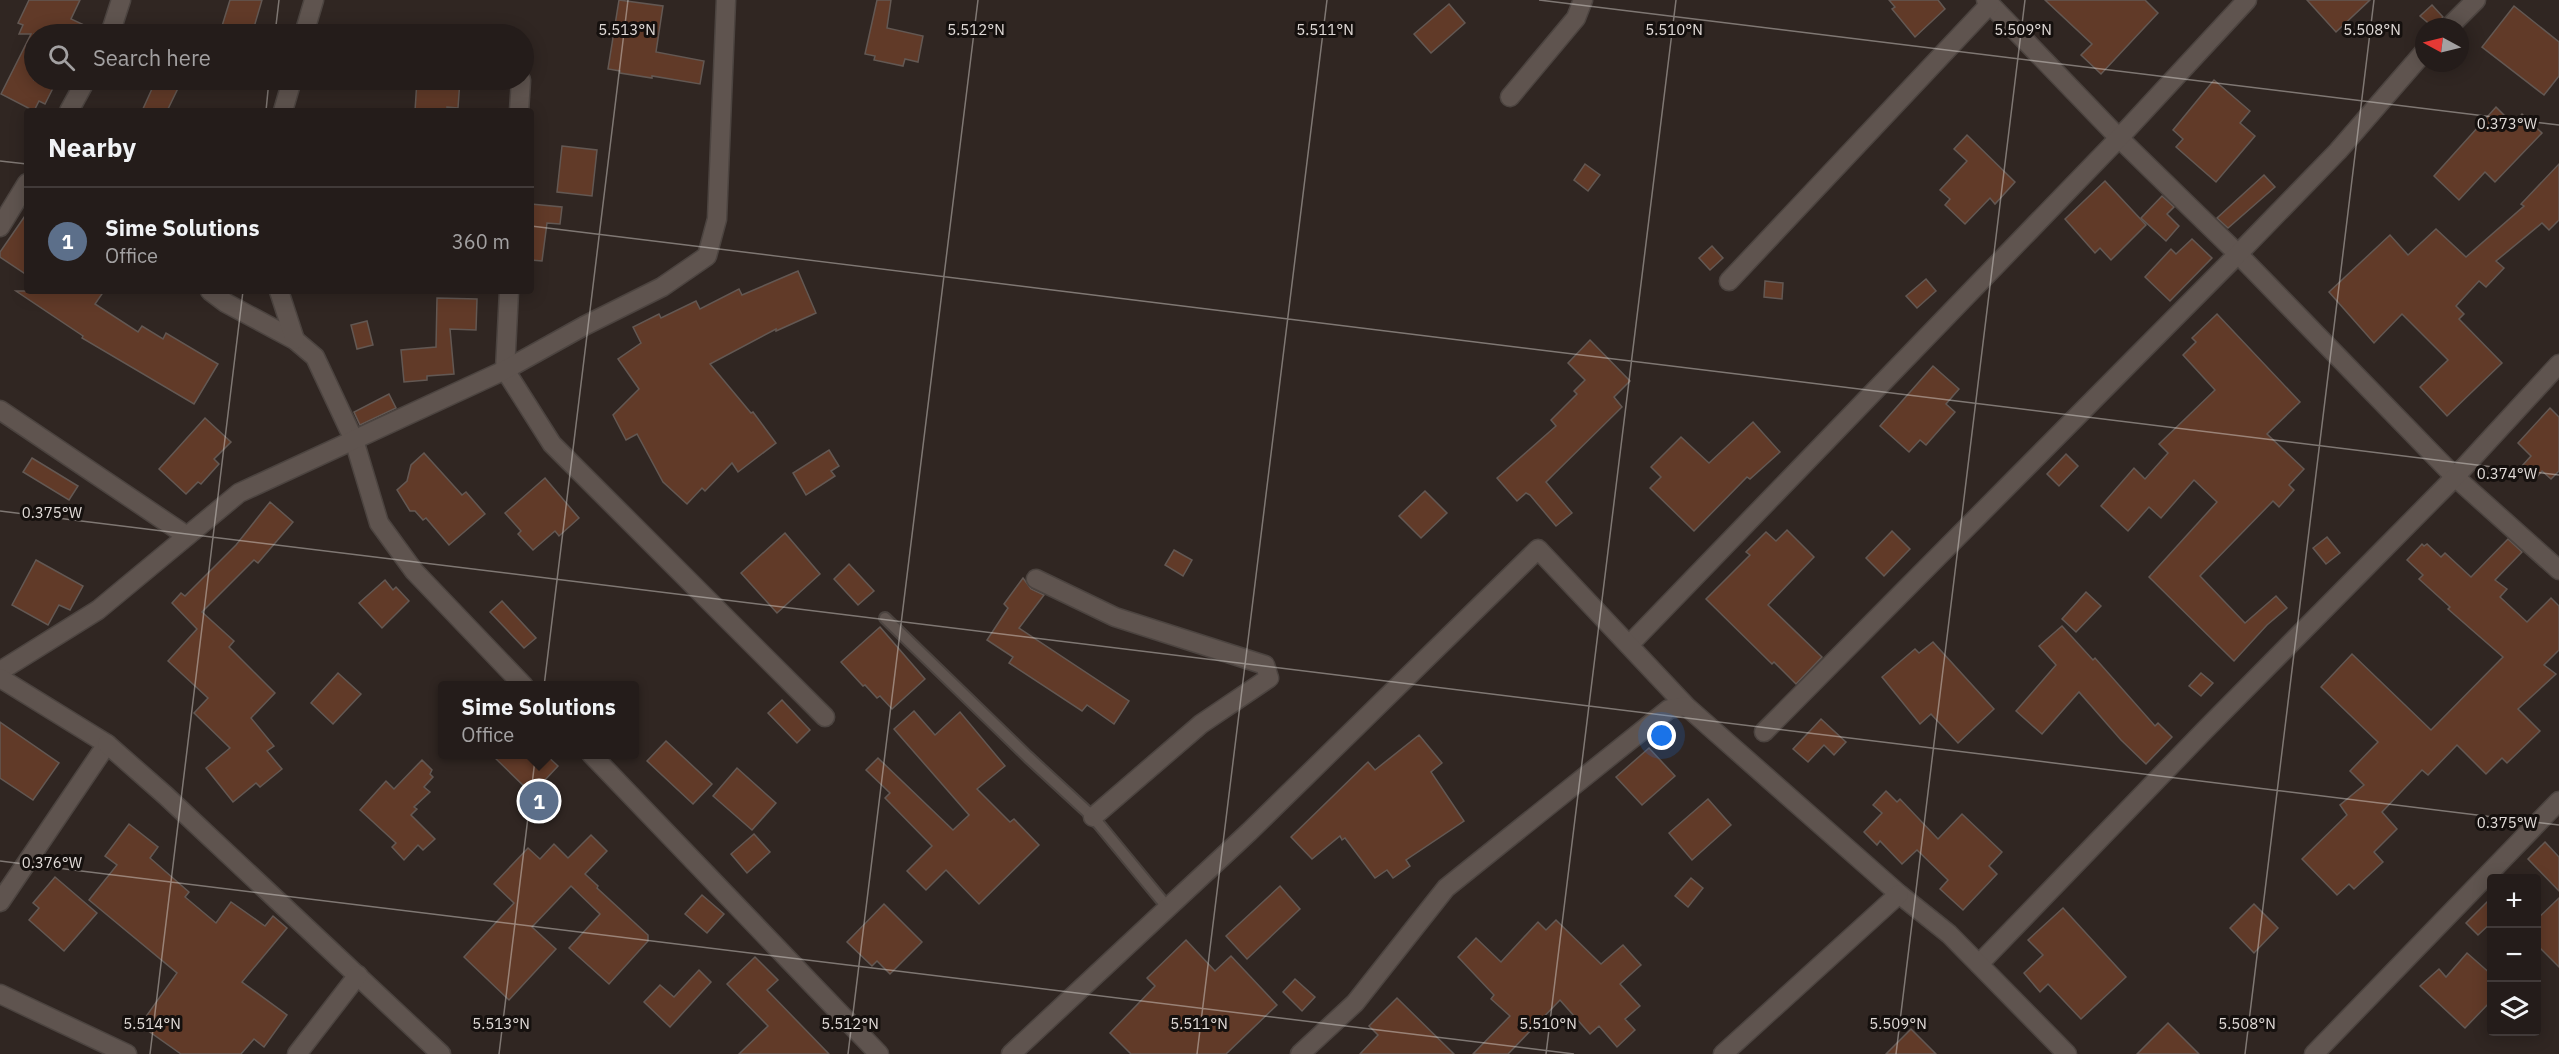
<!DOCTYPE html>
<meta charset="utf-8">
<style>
:root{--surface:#241c1a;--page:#2c2523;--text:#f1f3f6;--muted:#a3a1a2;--line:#413a39;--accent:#bca0f2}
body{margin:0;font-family:"IBM Plex Sans",sans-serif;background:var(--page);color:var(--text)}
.controls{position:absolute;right:18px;bottom:18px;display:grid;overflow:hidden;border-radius:6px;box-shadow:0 3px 15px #0003}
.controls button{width:54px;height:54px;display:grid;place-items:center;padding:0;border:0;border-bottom:2px solid var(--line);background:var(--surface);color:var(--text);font:30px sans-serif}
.compass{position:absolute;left:2415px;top:18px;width:54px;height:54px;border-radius:50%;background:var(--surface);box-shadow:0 3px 15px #0003;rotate:277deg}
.you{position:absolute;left:1662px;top:736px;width:21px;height:21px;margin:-15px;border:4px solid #fff;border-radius:50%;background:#1a73e8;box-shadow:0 0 0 9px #1a73e833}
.badge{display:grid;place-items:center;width:39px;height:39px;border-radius:50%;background:var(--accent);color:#fff;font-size:20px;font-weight:700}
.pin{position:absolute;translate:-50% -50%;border:3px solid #fff;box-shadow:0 2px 6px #0006}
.popup{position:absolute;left:438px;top:681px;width:201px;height:78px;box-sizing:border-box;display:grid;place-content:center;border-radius:6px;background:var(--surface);filter:drop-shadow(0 2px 4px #0005);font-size:20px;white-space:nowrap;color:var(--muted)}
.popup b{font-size:22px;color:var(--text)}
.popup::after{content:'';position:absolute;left:50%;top:100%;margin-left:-12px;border:12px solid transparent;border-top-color:var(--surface)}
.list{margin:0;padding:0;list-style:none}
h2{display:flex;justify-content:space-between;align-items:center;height:78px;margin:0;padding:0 24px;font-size:26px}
h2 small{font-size:20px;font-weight:400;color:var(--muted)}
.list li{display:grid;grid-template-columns:39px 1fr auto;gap:18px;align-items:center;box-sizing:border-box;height:108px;padding:0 24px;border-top:2px solid var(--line)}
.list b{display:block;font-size:22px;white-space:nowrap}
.list p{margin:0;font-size:20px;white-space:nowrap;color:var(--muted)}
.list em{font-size:20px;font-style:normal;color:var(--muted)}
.icon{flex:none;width:33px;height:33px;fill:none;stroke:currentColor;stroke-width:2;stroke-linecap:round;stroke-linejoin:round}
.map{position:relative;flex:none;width:2559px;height:1054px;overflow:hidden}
.search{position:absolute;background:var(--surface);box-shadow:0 3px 15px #0003;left:24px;top:24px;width:510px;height:66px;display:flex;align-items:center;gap:15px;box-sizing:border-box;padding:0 21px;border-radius:33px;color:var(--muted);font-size:22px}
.panel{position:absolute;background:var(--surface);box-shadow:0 3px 15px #0003;left:24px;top:108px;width:510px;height:186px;border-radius:6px}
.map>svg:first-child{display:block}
.building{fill:#613a28;stroke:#635853;stroke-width:1.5}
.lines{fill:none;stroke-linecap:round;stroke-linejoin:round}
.lane-casing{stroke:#4c4440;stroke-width:14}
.street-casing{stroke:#4c4440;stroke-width:21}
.lane{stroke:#5f544f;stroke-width:10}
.street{stroke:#5f544f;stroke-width:18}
.ticks{fill:none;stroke:#e1dbd8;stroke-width:1.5;stroke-opacity:0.45}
.ticks-label{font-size:15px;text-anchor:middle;fill:#e1dbd8;stroke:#15100e;stroke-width:6;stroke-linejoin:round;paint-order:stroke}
</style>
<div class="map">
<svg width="2559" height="1054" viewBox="0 0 2559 1054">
<rect width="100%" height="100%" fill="#302622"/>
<g class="building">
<path d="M29,0h51l-9,19 28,13v2h-65v46h23l-12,24 -6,-3 -5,10 -33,-17 30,-60h-12l4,-9 -5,-2z"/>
<path d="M230,0h32l-10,34 -30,-8z"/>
<path d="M619,0l44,6 -7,46 48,9 -4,23 -48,-8v2l-32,-5v-2l-12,-2z"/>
<path d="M877,0h14l-4,28 36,8 -5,26 -13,-3 -2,7 -29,-6 1,-4 -10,-2z"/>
<path d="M1889,0h49l7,9 -30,28 -23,-28 3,-2z"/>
<path d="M2045,0h100l13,13 -57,61 -20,-19 11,-11z"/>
<path d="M2307,0h63l-34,32z"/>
<path d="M1449,4l16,19 -34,30 -17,-19z"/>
<path d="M2432,5l11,12 -10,10 -13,-11z"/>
<path d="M2514,6l45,36v34l-15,19 -62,-48z"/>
<path d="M156,80h26l-15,31h-25z"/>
<path d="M417,80h43l-2,28 -11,-1v4h-32z"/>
<path d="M2214,80l36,31 -10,12 15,13 -39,46 -40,-35 7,-8 -10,-9z"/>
<path d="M2496,107l17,17 9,-10 20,19 -47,49 -10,-10 -26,28 -25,-24z"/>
<path d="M1967,135l48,47 -20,22 -5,-6 -25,26 -20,-19 5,-6 -10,-9 27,-29 -13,-12z"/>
<path d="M562,146l35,4 -5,46 -35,-4z"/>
<path d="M1585,164l15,11 -12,16 -14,-11z"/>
<path d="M2559,164v56l-10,10 -7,-7 -46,38 8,7 -18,19 -7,-6 -23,25 8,8 -5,5 43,44 -55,53 -27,-29 28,-27 -46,-46 -28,29 -45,-51 61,-57 18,20 28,-26 30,28 58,-51 -3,-2z"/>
<path d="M2264,175l11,12 -47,41 -11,-10z"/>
<path d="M2105,181l41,44 -35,35 -11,-12 -5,5 -30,-34z"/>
<path d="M2162,196l12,11 -7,7 12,12 -13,15 -25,-23z"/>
<path d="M531,204l31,3 -2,17 -13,-1 -5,38 -11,-1z"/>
<path d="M27,213v62l-27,-18v-5z"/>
<path d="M2192,239l20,19 -42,43 -25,-24 26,-28 5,5z"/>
<path d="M1712,246l11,12 -13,12 -11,-12z"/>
<path d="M798,271l18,42 -40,18v-2l-66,35 41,49 2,-1 23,31 -38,29 -6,-9 -27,28 -3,-3 -15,16 -24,-22 -26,-48 -11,6 -13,-25 26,-26 -21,-30 23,-16 -8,-16 26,-13 2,4 35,-17 4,8 39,-20 3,6z"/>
<path d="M1926,279l10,12 -19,17 -11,-12z"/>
<path d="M1765,281l18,2 -1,16 -18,-2z"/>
<path d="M16,291h88l-9,13 43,28 4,-6 21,13 3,-6 52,31 -24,40 -112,-66 1,-2z"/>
<path d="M437,298l40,1 -1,31 -26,-1 4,45 -27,2v4l-23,2 -3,-32 35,-3z"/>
<path d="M2217,314l83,88 -33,32 37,35 -15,16 5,5 -15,17 -6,-6 -73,75 45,47 31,-27 11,12 -20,17 -33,36 -85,-84 68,-75 -23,-22 -33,38 -12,-11 -21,24 -27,-25 33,-38 11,11 23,-26 -9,-9 56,-54 -32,-35 13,-13 -4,-4z"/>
<path d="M367,321l6,24 -16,4 -6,-24z"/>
<path d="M1590,340l40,41 -16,16 8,10 -76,75 26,31 -16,13 -26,-31 -4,-2 -9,8 -20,-23 59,-52 -5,-6 26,-26 -3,-3 11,-11 -17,-17z"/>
<path d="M1933,366l26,23 -13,15 9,8 -29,33 -6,-5 -11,12 -29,-26z"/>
<path d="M389,394l7,14 -36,17 -6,-13z"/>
<path d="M2550,408l9,9v54l-8,8 -9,-8 -7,8 -13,-13 9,-10 -13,-13z"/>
<path d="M205,418l26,24 -17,17 5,5 -18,20 -3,-2 -12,12 -27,-25z"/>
<path d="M1753,422l27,30 -30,27 -3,-2 -53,54 -44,-43 11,-11 -10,-10 30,-30 28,26z"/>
<path d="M829,450l10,16 -8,5 4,5 -29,19 -13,-22z"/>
<path d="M424,453l38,42 4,-3 19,22 -36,31 -23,-27 -3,2 -8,-9h-5l-13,-21 10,-9 4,-16z"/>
<path d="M2066,454l12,12 -19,20 -12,-12z"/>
<path d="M32,458l46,28 -9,14 -46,-28z"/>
<path d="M545,478l34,40 -20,18 -4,-5 -22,19 -15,-16 3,-3 -16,-18z"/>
<path d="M1425,491l22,22 -26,25 -22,-22z"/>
<path d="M270,502l23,20 -35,41 -4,-3 -52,52 32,29 -5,6 46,46 -24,25 23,28 -7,5 15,18 -22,18 -4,-4 -23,19 -27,-34 24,-20 -36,-35 14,-15 -40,-37 29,-32 -25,-26 9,-10 4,3 51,-51z"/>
<path d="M1787,530l27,27 -46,48 54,52 -26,27 -22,-22 -2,2 -66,-65 44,-44 -4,-3 20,-20 10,9z"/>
<path d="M1892,531l18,18 -26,27 -18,-18z"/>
<path d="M785,533l35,41 -43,39 -36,-40z"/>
<path d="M2327,537l13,16 -14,11 -13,-16z"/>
<path d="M2508,539l14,13 -27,28 12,9 -7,8 27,25 24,-24 8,8v44l-15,15 12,9 -38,35 22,22 -33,32 -5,-5 -16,16 -29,-29 -29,30 -6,-5 -40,42 15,17 -23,23 9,10 -29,27 -5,-5 -12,11 -35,-36 45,-44 -7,-10 24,-20 -14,-14 28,-29 -57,-55 31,-33 79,76 72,-73 -55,-48 2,-2 -31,-28 4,-4 -16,-15 15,-16 2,2 3,-2 14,13 4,-4 26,24z"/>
<path d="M1174,550l18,10 -9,16 -18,-11z"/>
<path d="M36,560l47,26 -13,24 -11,-5 -11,20 -36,-20z"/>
<path d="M849,564l25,27 -16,14 -24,-26z"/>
<path d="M1023,578l8,11 13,6 -25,33 110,73 -15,23 -27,-19 -5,6 -73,-48 4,-6 -26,-17 21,-32 -4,-4z"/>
<path d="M385,580l8,10 3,-3 13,14 -27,27 -23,-25z"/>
<path d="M2086,592l15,14 -25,26 -14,-13z"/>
<path d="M502,601l34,37 -12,10 -34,-36z"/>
<path d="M2062,626l31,34 2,-2 60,68 3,-3 14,14 -26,27 -25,-24 -42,-48 -37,42 -26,-23 40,-46 -17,-19z"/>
<path d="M880,627l45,52 -33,30 -12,-13 -3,2 -12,-13 -2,1 -22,-24z"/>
<path d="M1933,642l61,67 -36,34 -27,-29 -11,10 -38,-47 33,-28 4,4z"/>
<path d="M338,673l23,21 -28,30 -22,-21z"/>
<path d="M2201,673l12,10 -12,13 -12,-10z"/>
<path d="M782,700l28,30 -13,13 -29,-30z"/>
<path d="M914,711l21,24 25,-23 45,54 -28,23 33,33 4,-3 25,26 -60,59 -33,-34 -20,20 -19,-19 25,-25 -47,-48 5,-5 -24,-23 12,-12 75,72 16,-15 -75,-86z"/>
<path d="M1821,719l25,23 -12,13 -10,-10 -16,17 -15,-13z"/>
<path d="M0,722l59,41 -26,37 -33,-22z"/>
<path d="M1419,735l23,28 -11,9 33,49 -58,39 4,6 -17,12 -6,-8 -12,8 -30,-40 -3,2 -2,-4 -28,23 -21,-22 77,-75 7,8z"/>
<path d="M666,741l46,43 -19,20 -46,-43z"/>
<path d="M1649,748l26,28 -33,29 -26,-28z"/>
<path d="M491,754h54l13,12 -26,28z"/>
<path d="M422,760l10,10 -2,4 3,3 -9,10 6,5 -16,15 3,2 -6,6 24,24 -12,11 -5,-5 -14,15 -12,-13 4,-4 -36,-33 26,-29 8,8z"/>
<path d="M737,768l39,35 -24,27 -39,-34z"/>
<path d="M1886,791l11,11 3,-3 38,40 24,-25 40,38 -13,14 8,8 -34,36 -23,-21 8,-9 -31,-30 -15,14 -22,-23 -3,4 -13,-13 18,-19 -9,-8z"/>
<path d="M1708,799l23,26 -39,35 -23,-27z"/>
<path d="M129,824l29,23 -8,11 39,34 -4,5 31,26 15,-21 34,24 8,-10 14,12 -45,54 45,33 -23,32 -10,-8 -13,15h-60l-41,-29 37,-52 -88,-73 28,-35 -12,-9z"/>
<path d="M754,834l16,18 -23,21 -16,-19z"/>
<path d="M591,835l16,16 -22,23 13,12 -1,2 51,47v6l-39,43 -40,-36 31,-34 -29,-28 -39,41 24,22 -47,51 -45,-43 50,-54 -20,-19 34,-36 12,11 14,-15 14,14z"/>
<path d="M2545,842l14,15v34l-31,-32z"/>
<path d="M55,877l42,36 -33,38 -35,-31 10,-12 -6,-5z"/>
<path d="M1691,878l12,10 -15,19 -13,-11z"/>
<path d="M1280,886l20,23 -53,50 -21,-23z"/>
<path d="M702,895l22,19 -17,19 -22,-19z"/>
<path d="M2492,897v25l-14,13 -12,-12z"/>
<path d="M2559,898v69l-23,-23v-24z"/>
<path d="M884,904l38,38 -32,32 -13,-13 -5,5 -25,-24z"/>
<path d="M2254,904l24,24 -24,25 -24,-25z"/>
<path d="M2063,908l63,69 -45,42 -33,-35 -8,8 -16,-19 19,-18 -15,-15z"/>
<path d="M1556,920l45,44 22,-19 18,20 -21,19 20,22 -15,13 10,11 -18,17 -18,-21 -9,8 -30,-34 -52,54h-35l37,-38 -19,-17 3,-4 -36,-38 18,-19 25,24 37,-40 8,8z"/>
<path d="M1186,940l29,31 16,-15 46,49 -51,49h-95l-21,-21 45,-47 -8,-8z"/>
<path d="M2467,953l25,22v25l-27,28 -45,-42 19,-17 7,8z"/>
<path d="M755,957l23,23 -11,10 62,64h-90l29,-28 -41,-42z"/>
<path d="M699,970l12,12 -41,45 -26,-25 16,-17 14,12z"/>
<path d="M1295,979l20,18 -13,14 -19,-19z"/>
<path d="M1397,998l57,56h-94l18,-19 -9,-9z"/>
<path d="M2168,1023l31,31h-62z"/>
<path d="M1911,1029l25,25h-50z"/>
</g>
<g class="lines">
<defs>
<path id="lane" d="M885,618l143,139 65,60 75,91"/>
<g id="street">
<path d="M1986,0l133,138 119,116 217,223 104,93"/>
<path d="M2449,27l27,-27"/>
<path d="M110,34l11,-34"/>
<path d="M304,34l10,-34"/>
<path d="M1510,97l66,-79 7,-18"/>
<path d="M69,111l17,-31"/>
<path d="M283,111l9,-31"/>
<path d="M519,111l2,-31"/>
<path d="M0,227l27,-44"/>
<path d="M1729,281l261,-277"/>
<path d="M210,291l16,12 69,37 20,17 39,83 25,83 35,48 110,115"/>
<path d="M279,291l16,49"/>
<path d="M509,291l-4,79 47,74 273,273"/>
<path d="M0,410l187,126"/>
<path d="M1036,579l79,38 150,48 4,13 -68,46 -108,93"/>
<path d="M1629,645l490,-507 128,-138"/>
<path d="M0,671l98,-61 141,-117 266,-123 79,-44 78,-39 45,-31 10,-37 9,-219"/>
<path d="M0,678l107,66 -107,158"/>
<path d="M1764,732l474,-478 100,-103 86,-99"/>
<path d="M107,744l58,51 276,259"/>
<path d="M591,754l288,300"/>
<path d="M1979,964l225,-233 251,-254 104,-113"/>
<path d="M0,994l127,60"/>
<path d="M297,1054l61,-79"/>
<path d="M1011,1054l238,-222 289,-283 148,157 213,188 50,40 118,120"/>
<path d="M1300,1054l55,-51 91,-115 223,-179 17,-3"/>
<path d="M1723,1054l176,-160"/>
<path d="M2314,1054l245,-253"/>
</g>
</defs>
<use href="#lane" class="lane-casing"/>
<use href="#street" class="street-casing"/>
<use href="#lane" class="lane"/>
<use href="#street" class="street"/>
</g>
<path class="ticks" d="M1539,0l1020,125M275,34l4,-34M266,111l3,-31M0,161l27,3M531,226l2028,249M0,511l2559,314M0,861l1574,193M150,1054l93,-763M499,1054l129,-1054M848,1054l130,-1054M1197,1054l130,-1054M1546,1054l130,-1054M1896,1054l129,-1054M2245,1054l129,-1054"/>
<g class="ticks-label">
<text x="627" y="35">5.513°N</text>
<text x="976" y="35">5.512°N</text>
<text x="1325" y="35">5.511°N</text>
<text x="1674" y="35">5.510°N</text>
<text x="2023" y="35">5.509°N</text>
<text x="2372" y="35">5.508°N</text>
<text x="2507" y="129">0.373°W</text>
<text x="2507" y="479">0.374°W</text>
<text x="52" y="518">0.375°W</text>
<text x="2507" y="828">0.375°W</text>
<text x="52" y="868">0.376°W</text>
<text x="152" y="1029">5.514°N</text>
<text x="501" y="1029">5.513°N</text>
<text x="850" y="1029">5.512°N</text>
<text x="1199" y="1029">5.511°N</text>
<text x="1548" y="1029">5.510°N</text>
<text x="1898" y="1029">5.509°N</text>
<text x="2247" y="1029">5.508°N</text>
</g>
</svg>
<div class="controls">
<button>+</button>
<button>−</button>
<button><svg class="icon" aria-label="layers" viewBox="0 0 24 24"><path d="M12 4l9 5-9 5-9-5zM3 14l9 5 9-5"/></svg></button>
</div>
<svg class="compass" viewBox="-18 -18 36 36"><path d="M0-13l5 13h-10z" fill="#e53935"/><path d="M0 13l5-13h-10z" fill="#a3a1a2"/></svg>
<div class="you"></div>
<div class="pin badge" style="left:539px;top:801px;background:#5c6f8a">1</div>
<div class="popup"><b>Sime Solutions</b>Office</div>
<div class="search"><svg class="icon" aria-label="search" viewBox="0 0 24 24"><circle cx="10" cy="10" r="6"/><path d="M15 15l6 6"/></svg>Search here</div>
<section class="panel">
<h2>Nearby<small></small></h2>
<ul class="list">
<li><span class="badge" style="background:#5c6f8a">1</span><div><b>Sime Solutions</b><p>Office</p></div><em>360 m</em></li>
</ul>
</section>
</div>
